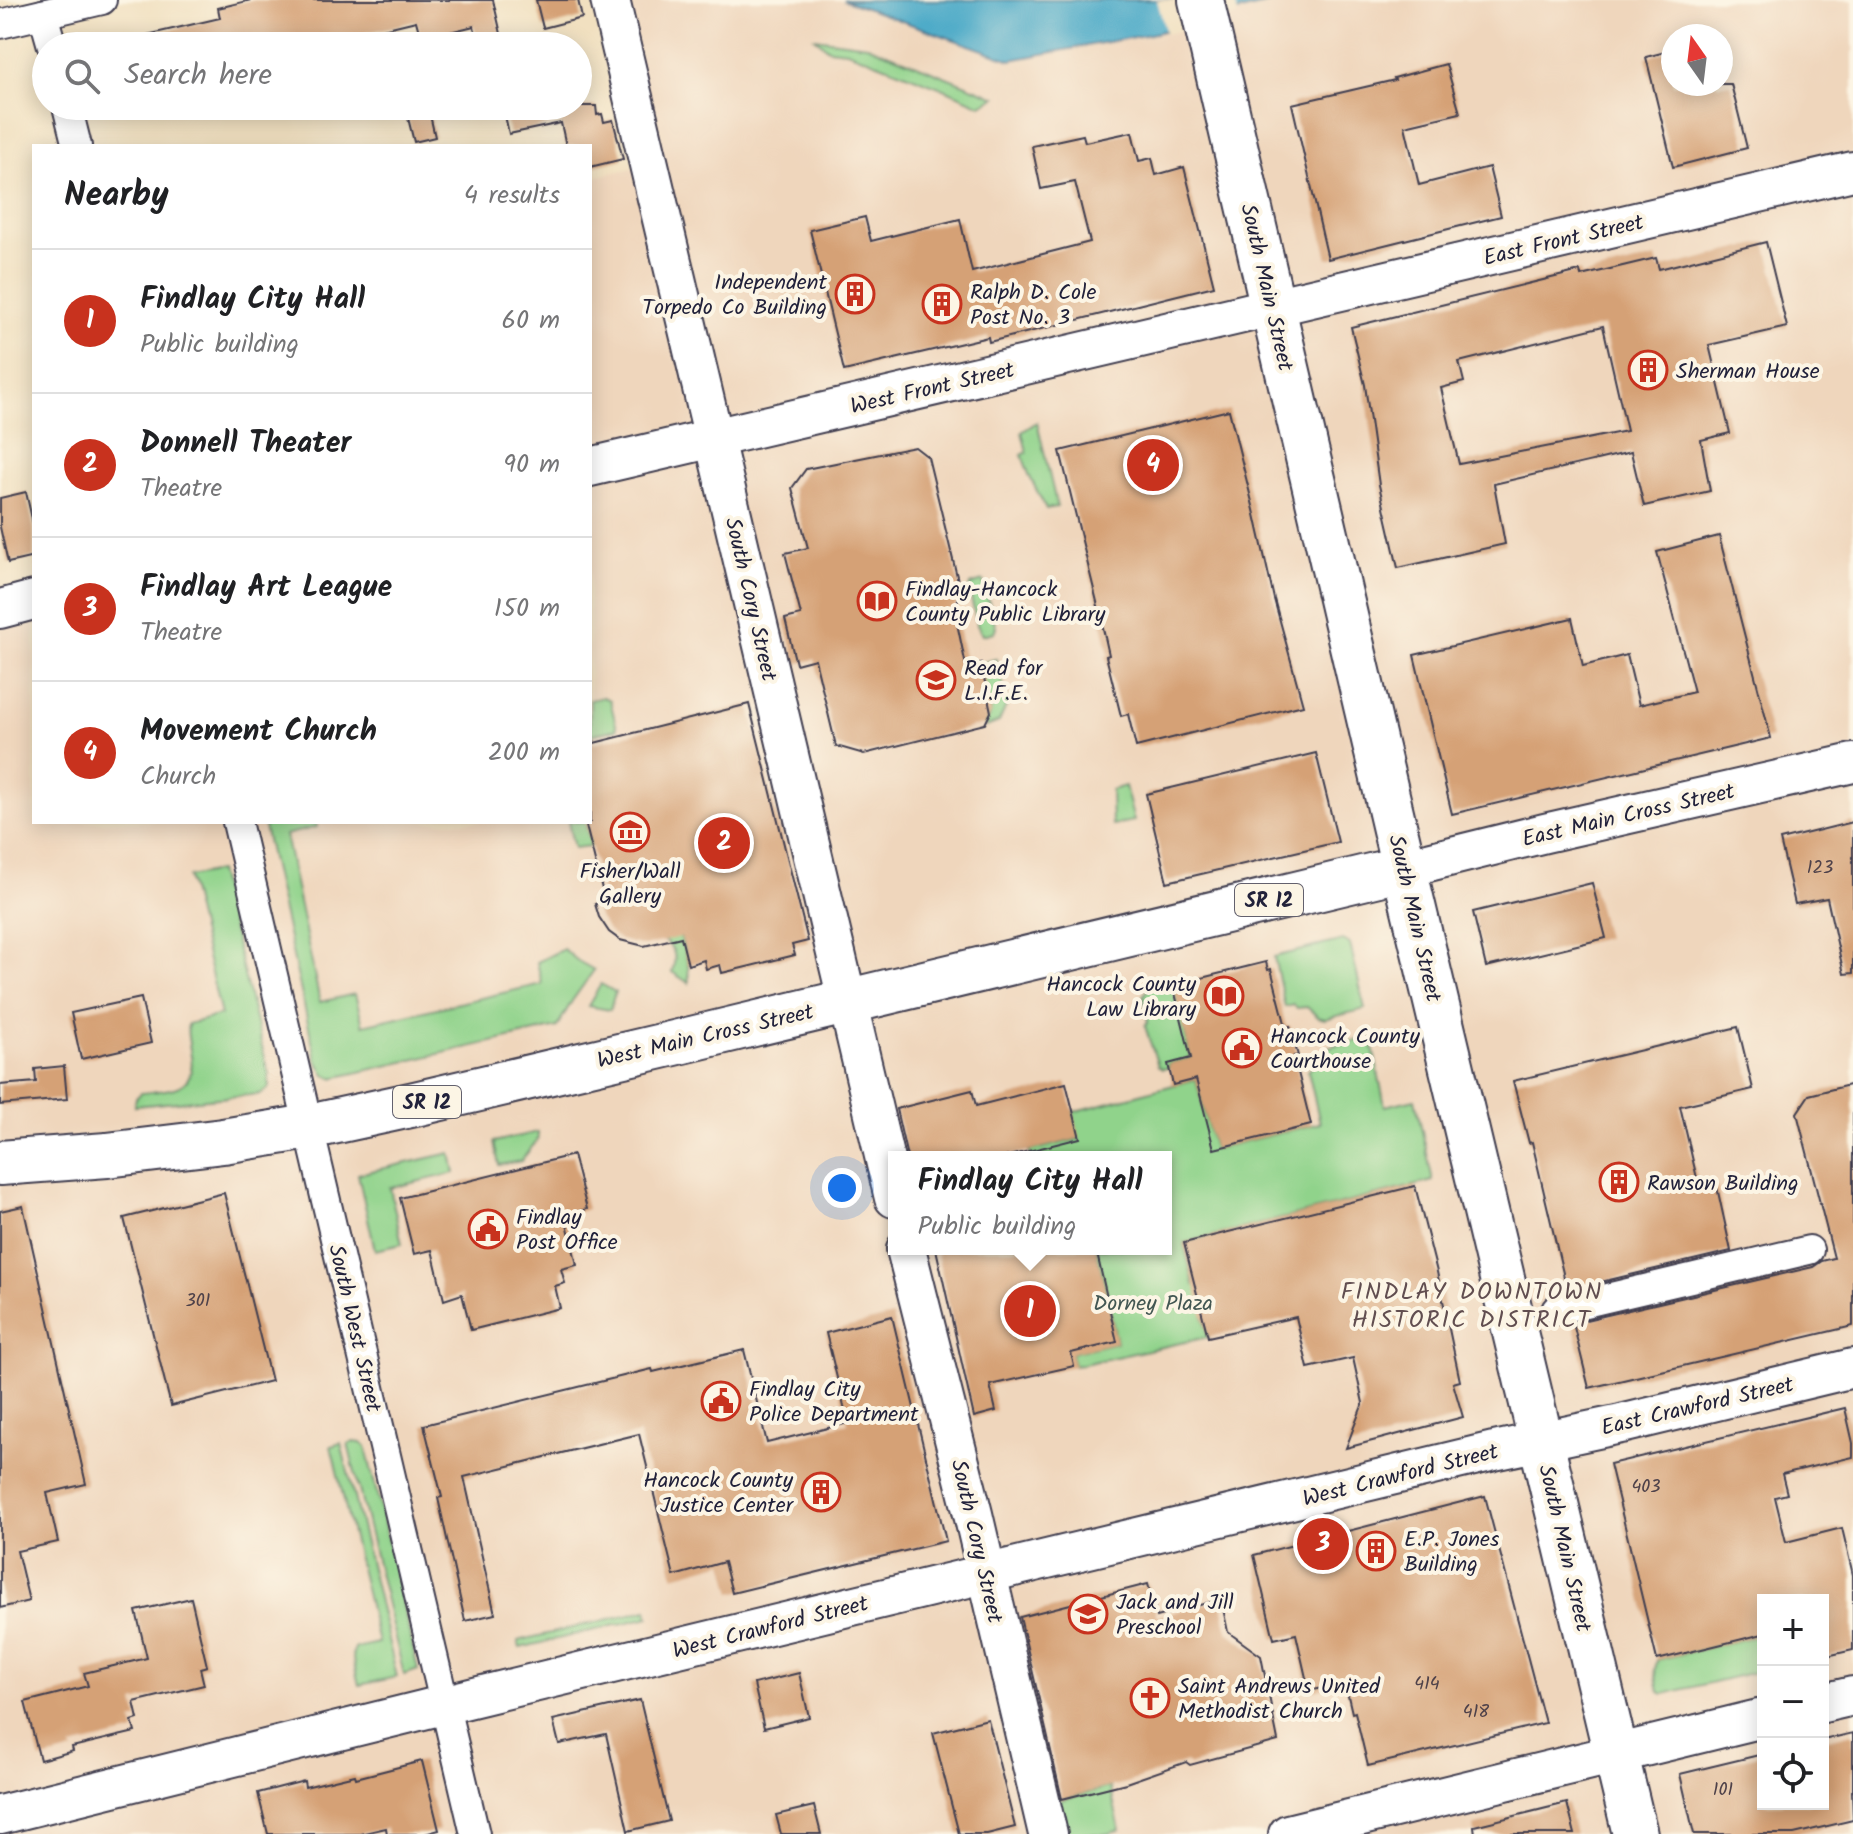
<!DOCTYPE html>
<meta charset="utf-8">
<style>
:root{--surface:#fff;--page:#f2f2f2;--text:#202124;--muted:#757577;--line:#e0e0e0;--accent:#c8321e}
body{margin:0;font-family:Kalam,sans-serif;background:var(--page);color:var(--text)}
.controls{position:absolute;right:24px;bottom:24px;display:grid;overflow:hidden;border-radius:0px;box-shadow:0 4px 20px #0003}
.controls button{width:72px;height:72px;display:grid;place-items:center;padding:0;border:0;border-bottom:2px solid var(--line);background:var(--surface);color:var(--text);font:40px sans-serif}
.compass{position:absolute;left:1661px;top:24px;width:72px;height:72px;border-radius:50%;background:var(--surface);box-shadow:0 4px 20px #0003;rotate:346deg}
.you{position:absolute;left:842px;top:1188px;width:28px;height:28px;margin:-20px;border:6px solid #fff;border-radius:50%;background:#1a73e8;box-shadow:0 0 0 12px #1a73e833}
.badge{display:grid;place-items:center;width:52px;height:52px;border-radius:50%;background:var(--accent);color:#fff;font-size:26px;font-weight:700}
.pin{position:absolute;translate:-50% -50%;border:4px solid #fff;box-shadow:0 2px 8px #0006}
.popup{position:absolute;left:888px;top:1151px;width:284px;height:104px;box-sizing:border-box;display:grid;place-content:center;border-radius:0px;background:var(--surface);filter:drop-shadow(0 2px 6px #0005);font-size:26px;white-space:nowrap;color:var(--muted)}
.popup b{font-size:30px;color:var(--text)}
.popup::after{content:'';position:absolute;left:50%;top:100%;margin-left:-16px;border:16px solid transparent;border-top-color:var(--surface)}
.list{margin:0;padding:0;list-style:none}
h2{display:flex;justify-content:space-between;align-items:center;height:104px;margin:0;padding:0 32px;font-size:34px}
h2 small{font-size:26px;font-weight:400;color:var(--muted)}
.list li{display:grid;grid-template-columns:52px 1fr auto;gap:24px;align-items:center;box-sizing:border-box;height:144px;padding:0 32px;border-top:2px solid var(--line)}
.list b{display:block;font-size:30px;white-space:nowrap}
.list p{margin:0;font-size:26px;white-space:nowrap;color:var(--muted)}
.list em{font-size:26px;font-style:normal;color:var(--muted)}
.icon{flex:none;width:44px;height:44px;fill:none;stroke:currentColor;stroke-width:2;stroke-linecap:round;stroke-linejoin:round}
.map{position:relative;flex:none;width:1853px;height:1834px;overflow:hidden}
.search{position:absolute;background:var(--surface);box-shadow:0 4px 20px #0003;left:32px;top:32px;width:560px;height:88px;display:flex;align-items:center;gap:20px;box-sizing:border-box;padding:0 28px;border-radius:44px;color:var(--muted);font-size:30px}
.panel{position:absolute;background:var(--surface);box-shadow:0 4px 20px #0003;left:32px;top:144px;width:560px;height:680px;border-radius:0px}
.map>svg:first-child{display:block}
.built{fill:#efd6bc;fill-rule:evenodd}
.green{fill:#90d38b;stroke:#597a63;stroke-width:2}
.water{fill:#48a9c7;stroke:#356681;stroke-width:2}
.pier{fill:#f1e0c0}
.building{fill:#d5a176;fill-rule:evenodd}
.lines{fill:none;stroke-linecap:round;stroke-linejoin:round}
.street-casing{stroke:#413e4f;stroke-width:32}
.secondary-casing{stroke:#413e4f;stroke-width:42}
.primary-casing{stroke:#413e4f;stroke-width:48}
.highway-casing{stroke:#413e4f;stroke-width:48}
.street{stroke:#fff;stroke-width:28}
.secondary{stroke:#fff;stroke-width:38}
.primary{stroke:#fff;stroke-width:44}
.highway{stroke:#fff;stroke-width:44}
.labels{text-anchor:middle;stroke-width:8;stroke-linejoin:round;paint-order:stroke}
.number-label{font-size:18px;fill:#4f424a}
.shield{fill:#fcf5e5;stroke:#63616e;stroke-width:2}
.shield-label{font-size:20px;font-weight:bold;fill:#22223b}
.street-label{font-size:22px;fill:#22223b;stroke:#fcf5e5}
.poi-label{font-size:22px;fill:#22223b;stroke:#fcf5e5;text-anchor:start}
.park-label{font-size:22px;fill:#435753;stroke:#fcf5e5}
.neighbourhood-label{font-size:24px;letter-spacing:2px;fill:#614e50;stroke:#fcf5e5}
</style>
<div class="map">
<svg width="1853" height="1834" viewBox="0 0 1853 1834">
<rect width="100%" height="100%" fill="#fcf5e5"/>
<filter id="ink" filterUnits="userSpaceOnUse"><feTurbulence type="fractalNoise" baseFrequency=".0125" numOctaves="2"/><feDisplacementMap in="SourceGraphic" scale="16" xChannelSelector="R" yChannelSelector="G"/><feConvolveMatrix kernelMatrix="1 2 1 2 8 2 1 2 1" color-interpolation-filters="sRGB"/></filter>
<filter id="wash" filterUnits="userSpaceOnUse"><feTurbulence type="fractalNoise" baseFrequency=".006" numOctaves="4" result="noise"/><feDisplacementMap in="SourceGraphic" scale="32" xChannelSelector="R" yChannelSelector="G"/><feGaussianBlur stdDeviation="1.8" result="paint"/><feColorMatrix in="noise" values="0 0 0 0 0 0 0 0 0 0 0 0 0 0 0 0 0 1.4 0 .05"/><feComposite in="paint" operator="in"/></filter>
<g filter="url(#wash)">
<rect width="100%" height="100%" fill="#f1e0c0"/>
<path class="built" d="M610,0h233l168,60 144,-27 136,-33h562v1834h-1853v-1226l34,-9v223h556v-644l59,-14zM1673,36h48v48h-48zM894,1157h272v92h-272zM1763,1600h60v204h-60z"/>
<g class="green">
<path d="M815,38l52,7 129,52 -15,8 -39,-17 -95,-37 -19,-2z"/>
<path d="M1037,422l20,85 -11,2 -16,-32 -8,-22 5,-3 -5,-20z"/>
<path d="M983,581l13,46 -2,5 -12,3 -5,-10 -8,-36 1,-4z"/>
<path d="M996,659l12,43 -9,20 -13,5 -1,-3 6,-12 -10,-49z"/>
<path d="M603,697l7,3 7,29 -27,6v-35z"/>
<path d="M1125,786l9,35 -22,4 -1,-35z"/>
<path d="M263,822h53l1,5 -32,8 35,167 35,-8 8,31 179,-41 -5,-22 26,-13 15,12 16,9 -22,31 -15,26 -224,51 -8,-3 -9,-16z"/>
<path d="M568,822h17l6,24 -17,2z"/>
<path d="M218,871l51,204v13l-9,6 -126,12 2,-8 5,-5c31,-4 58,-2 49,-43 -1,-9 -4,-17 -2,-26l33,-9 -33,-138z"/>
<path d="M678,926l10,39 1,18 -17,-11c6,-18 2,-28 -16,-35z"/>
<path d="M1343,940l7,4 15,65 -40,10 -7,-2 -11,-10 -11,1 -3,-3 -8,2 -11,-50z"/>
<path d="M1173,983l18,75 -23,6v4l-6,1 -4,-3 -13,-40 3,-5 -5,-25 4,-6z"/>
<path d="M601,984l14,8 -5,18 -22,-4z"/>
<path d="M1371,1038l14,68 30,-7 18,82 -249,62 10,42 18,-4 -9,34 5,22 -134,29 -3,-13 46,-11 -21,-93h70v-92h-135l-2,-6 50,-12 -6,-27 123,-33 18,70 106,-26 -12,-52 12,-12 6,-11 9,-3z"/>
<path d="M538,1132v7l-17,22 -22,4 -5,-23z"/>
<path d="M451,1153l4,20 -65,15 12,56 -27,6 -17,-76z"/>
<path d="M354,1442l7,1 5,4 52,223 -14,5 -56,-231z"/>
<path d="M341,1443l56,234 -38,8 -7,-30 3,-7 23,-5 -47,-197z"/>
<path d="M647,1610l2,7 -129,31 -2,-7z"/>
<path d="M1763,1634v36l-99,24 -5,-2 -4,-22 2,-10z"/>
<path d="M1110,1787l10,43 -13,4h-43l-8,-33z"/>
</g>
<path class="water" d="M843,0h440l-128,33 -144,27z"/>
<path class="pier" d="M1157,0h77l4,16 -72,18z"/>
<g id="blocks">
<g class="building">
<path d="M251,0h242l9,38 -24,6 -4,-18 -53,13 -5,-18 -87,21 1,4h-195l-1,-8 86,-20 -2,-10z"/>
<path d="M536,0h42l4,18 -39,10z"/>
<path d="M1673,50v34h58l16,64 -74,19 -27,-110z"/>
<path d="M1446,64l14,49 -55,13 14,59 70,-18 12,49 -173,43 -36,-155 103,-24 -1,-2z"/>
<path d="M405,106h23l7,31 -21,5z"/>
<path d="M503,106h93l1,9 5,-1 2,8 9,-2 10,39 -33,8v-21h-24l-5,-23 -52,11z"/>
<path d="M1132,132l7,29 13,-3 4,17 28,-8 30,119 -225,56 -1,-5 -144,34 -34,-141 55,-13 6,24 89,-22 12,53 118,-30 -15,-60 -34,7 -9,-43 51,-11 2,7z"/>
<path d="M1766,242l21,85 -78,18 21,88 -29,7 9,51 -66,15 -13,-54 -137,32 11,60 -107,24 -19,-83 -14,-100 -14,-58 229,-56 1,5 75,-18 3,11zM1603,326l24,105 -168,33 -18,-76 23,-6 -5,-20z"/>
<path d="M1229,410l25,100 20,89 29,106 -167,42 -8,-33 -7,2 -15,-60 3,-1 -11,-49 -38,-155z"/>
<path d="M915,447l13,10 33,136 -7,16 12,57 15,-3 10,49 -6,12 -121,30 -28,-8 -21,-87 -19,5 -11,-45 16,-4 -16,-62 23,-5 -16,-60 14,-19z"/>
<path d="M26,492l8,36v29l-26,6 -8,-36v-29z"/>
<path d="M1719,536l52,202 -319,76 -38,-159 158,-37 11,48 44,-11 12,50 55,-13 -37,-140z"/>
<path d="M749,704l59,237 -16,4 3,10 -73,18 -2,-8 -14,4 -2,-9 -16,5 -7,-28 -37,9 -24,-6 -11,-8 -10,-15 -4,-13 10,-3 -20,-79h5v-78z"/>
<path d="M1316,753l22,89 -171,40 -21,-88z"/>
<path d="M1853,822v151l-9,1 -17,-76 -32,6 -15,-64z"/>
<path d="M1592,883l14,55 -120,29 -13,-55z"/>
<path d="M1266,962l2,8 3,-1 15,58 4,-1 8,30h-4l17,69 -97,24 -18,-70 -23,6 -5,-21 23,-6 -18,-73z"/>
<path d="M141,998l10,45 -70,16 -10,-46z"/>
<path d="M1738,1027l15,62 -73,17 20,85 17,-4 14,64 -164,39 -35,-148 -3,1 -16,-62z"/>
<path d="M64,1066l3,33 -67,6v-20l36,-3 -1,-13z"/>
<path d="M1066,1083l14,55 -75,19h-98l-11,-48 76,-19 4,16z"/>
<path d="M1853,1084v242l-264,62 -16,-65 240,-56 9,-6 12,-3 -37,-145 12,-18z"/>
<path d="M573,1155l14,54 -22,6 12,50 -16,4 4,14 -10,3 5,22 -89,22 -9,-36 -18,6 -12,-50 -18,4 -14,-56z"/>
<path d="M1415,1186l22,86 23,109 -7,2 10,34 -117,31 17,-45 -10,-45 -45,10 -12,-51 -88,20 -24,-94z"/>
<path d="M224,1193l47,188 -100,25 -47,-188z"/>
<path d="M23,1206l63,278 -39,9 11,49 -41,9 12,50 -29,7v-397z"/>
<path d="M936,1249h160l21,93 -46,11 3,13 -84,19 6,26 -22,6z"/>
<path d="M892,1316l54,225 -214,52 -8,-31 -50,14 -35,-142 -175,43 31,137 -30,7 -27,-123 4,-1 -18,-72 228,-56 1,3 91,-22 23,93 81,-20 -22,-90z"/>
<path d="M1845,1408l8,35v14l-71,17 5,20 -12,3 11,45 56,-14 11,47v75l-30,7v-57h-60v34l-106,26 -47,-196z"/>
<path d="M1485,1496l60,227 -177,43 -13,-54 -3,1 -7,-30 -36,8 -13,-57 -22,5 -20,-84z"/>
<path d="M1148,1584l9,33 64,-18 7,33 33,24 17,85 -88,24 -4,-3 -60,21 -64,16 -42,-182z"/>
<path d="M191,1598l16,68 -7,2 4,17 -70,17 4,17 -6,2 3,11 -63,15 1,4 -33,9 -15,-58 63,-16 -4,-13 63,-15 -11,-47z"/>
<path d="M799,1673l10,44 -45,11 -10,-44z"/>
<path d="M640,1700l29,121 -41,10 -22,-97 -47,10 -6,-24z"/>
<path d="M988,1719l27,108 -28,7h-28l-26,-101z"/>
<path d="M1853,1733v58h-1l1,29 -59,14h-100l-14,-60 83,-20v50h60v-64z"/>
<path d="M422,1761l17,69 -14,4h-38l-1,-6 -26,6h-92l-10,-41 46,-12 1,6 50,-12 1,3z"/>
<path d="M1567,1803l8,31h-100l-1,-8z"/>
<path d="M814,1806l7,28h-40l-5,-19z"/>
</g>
</g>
</g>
<g filter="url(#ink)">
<use href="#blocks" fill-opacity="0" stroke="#413e4f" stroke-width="2"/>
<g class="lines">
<defs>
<g id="street">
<path d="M43,14l9,32"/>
<path d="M0,24l102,-24"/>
<path d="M67,106l10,40"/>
<path d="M237,822l238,1012"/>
<path d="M1556,1310l253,-60"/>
</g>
<g id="secondary">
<path d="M610,0l284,1198"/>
<path d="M590,467l1263,-296"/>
<path d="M0,609l34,-9"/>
<path d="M1404,868l141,-35 308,-70"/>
<path d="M906,1249l67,265 75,320"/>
<path d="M1823,1703l30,-7"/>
<path d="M0,1815l471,-117 1023,-247 127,-27 232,-56"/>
<path d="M1288,1834l475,-116"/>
</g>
<path id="primary" d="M1404,868l231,966"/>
<path id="highway" d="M0,1163l107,-8 116,-14 86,-14 106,-23 268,-63 721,-173 -203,-868"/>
</defs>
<use href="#street" class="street-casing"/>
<use href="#secondary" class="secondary-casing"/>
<use href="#primary" class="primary-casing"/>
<use href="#highway" class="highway-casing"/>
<use href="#street" class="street"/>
<use href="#secondary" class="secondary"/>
<use href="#primary" class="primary"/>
<use href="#highway" class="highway"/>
</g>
</g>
<defs>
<symbol id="building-ring" viewBox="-11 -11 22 22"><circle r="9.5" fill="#fcf5e5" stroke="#c8321e" stroke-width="1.5"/><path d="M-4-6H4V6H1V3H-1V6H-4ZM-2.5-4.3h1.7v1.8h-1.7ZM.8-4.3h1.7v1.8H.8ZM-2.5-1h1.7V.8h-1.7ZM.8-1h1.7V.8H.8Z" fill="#c8321e"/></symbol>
<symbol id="library-ring" viewBox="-11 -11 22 22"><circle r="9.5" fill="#fcf5e5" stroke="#c8321e" stroke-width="1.5"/><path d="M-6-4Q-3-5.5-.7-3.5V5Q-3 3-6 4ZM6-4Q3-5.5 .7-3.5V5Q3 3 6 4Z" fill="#c8321e"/></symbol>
<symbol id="school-ring" viewBox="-11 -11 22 22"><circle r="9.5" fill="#fcf5e5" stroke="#c8321e" stroke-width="1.5"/><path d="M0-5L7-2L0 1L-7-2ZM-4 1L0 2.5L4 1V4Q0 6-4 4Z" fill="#c8321e"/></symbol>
<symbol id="museum-ring" viewBox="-11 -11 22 22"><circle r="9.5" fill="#fcf5e5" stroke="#c8321e" stroke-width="1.5"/><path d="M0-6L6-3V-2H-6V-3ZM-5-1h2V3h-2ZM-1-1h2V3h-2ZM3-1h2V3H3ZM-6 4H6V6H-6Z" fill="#c8321e"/></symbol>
<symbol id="civic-ring" viewBox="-11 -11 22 22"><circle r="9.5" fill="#fcf5e5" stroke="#c8321e" stroke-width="1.5"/><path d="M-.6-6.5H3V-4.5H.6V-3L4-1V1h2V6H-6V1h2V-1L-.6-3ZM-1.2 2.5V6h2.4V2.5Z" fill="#c8321e"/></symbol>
<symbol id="church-ring" viewBox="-11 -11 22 22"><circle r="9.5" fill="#fcf5e5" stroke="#c8321e" stroke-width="1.5"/><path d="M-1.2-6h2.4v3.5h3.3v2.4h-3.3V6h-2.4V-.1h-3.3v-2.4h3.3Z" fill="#c8321e"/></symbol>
</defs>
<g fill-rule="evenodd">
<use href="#building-ring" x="833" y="272" width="44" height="44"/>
<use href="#building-ring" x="920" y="282" width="44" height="44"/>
<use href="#building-ring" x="1626" y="348" width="44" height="44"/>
<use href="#library-ring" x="855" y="579" width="44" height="44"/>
<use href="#school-ring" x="914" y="658" width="44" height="44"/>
<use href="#museum-ring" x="608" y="810" width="44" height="44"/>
<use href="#library-ring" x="1202" y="974" width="44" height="44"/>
<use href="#civic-ring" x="1220" y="1026" width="44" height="44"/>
<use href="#building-ring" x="1597" y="1160" width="44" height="44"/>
<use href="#civic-ring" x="466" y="1207" width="44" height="44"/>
<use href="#civic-ring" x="699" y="1379" width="44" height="44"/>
<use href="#building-ring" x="799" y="1470" width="44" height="44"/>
<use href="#building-ring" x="1354" y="1529" width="44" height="44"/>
<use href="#school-ring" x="1066" y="1592" width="44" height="44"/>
<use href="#church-ring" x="1128" y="1676" width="44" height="44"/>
</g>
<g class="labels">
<g class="number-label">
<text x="1820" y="873">123</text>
<text x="198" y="1306">301</text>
<text x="1646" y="1492">403</text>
<text x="1427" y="1689">414</text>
<text x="1476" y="1717">418</text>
<text x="1723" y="1795">101</text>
</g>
<g class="shield">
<rect x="1235" y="884" width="68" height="32" rx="6"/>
<rect x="393" y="1086" width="68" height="32" rx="6"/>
</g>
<g class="shield-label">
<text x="1269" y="907">SR 12</text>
<text x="427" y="1109">SR 12</text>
</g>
<g class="street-label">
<text transform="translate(1563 239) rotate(-13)" y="8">East Front Street</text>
<text transform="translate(1268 287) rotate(77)" y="8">South Main Street</text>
<text transform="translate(932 387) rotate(-13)" y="8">West Front Street</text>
<text transform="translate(752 599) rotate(77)" y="8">South Cory Street</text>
<text transform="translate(1628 814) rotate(-13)" y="8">East Main Cross Street</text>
<text transform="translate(1416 918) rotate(77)" y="8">South Main Street</text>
<text transform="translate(705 1035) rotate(-13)" y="8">West Main Cross Street</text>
<text transform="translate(356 1328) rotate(77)" y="8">South West Street</text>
<text transform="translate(1697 1405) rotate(-13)" y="8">East Crawford Street</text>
<text transform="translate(1400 1474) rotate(-14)" y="8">West Crawford Street</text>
<text transform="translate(978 1541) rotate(77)" y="8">South Cory Street</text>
<text transform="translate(1566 1548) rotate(77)" y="8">South Main Street</text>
<text transform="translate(770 1626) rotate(-14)" y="8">West Crawford Street</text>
</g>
<g class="poi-label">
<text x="827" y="289" text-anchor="end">Independent<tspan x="827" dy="25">Torpedo Co Building</tspan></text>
<text x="970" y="299">Ralph D. Cole<tspan x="970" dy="25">Post No. 3</tspan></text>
<text x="1676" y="378">Sherman House</text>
<text x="905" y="596">Findlay-Hancock<tspan x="905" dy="25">County Public Library</tspan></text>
<text x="964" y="675">Read for<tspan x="964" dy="25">L.I.F.E.</tspan></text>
<text x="630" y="878" text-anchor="middle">Fisher/Wall<tspan x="630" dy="25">Gallery</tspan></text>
<text x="1196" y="991" text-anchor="end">Hancock County<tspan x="1196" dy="25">Law Library</tspan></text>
<text x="1270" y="1043">Hancock County<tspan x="1270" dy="25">Courthouse</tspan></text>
<text x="1647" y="1190">Rawson Building</text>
<text x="516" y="1224">Findlay<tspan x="516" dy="25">Post Office</tspan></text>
<text x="749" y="1396">Findlay City<tspan x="749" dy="25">Police Department</tspan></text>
<text x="793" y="1487" text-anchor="end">Hancock County<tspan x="793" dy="25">Justice Center</tspan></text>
<text x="1404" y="1546">E.P. Jones<tspan x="1404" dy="25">Building</tspan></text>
<text x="1116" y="1609">Jack and Jill<tspan x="1116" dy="25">Preschool</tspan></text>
<text x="1178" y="1693">Saint Andrews United<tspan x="1178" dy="25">Methodist Church</tspan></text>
</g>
<g class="park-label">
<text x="1153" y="1310">Dorney Plaza</text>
</g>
<g class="neighbourhood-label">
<text x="1472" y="1299">FINDLAY DOWNTOWN<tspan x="1472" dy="28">HISTORIC DISTRICT</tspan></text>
</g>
</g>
</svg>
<div class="controls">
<button>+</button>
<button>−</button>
<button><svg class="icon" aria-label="locate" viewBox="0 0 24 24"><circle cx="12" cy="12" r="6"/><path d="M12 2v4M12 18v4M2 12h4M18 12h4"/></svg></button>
</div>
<svg class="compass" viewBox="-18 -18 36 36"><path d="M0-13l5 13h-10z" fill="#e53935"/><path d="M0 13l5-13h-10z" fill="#757577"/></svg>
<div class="you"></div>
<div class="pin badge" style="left:1030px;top:1311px">1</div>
<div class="popup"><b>Findlay City Hall</b>Public building</div>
<div class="pin badge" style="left:724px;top:843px">2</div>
<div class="pin badge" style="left:1323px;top:1544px">3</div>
<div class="pin badge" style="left:1153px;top:465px">4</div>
<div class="search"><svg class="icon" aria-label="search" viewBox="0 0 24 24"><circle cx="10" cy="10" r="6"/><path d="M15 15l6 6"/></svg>Search here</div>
<section class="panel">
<h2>Nearby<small>4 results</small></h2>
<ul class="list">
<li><span class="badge">1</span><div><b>Findlay City Hall</b><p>Public building</p></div><em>60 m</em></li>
<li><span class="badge">2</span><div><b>Donnell Theater</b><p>Theatre</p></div><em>90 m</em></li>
<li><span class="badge">3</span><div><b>Findlay Art League</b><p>Theatre</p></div><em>150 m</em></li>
<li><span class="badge">4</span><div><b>Movement Church</b><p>Church</p></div><em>200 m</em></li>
</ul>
</section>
</div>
